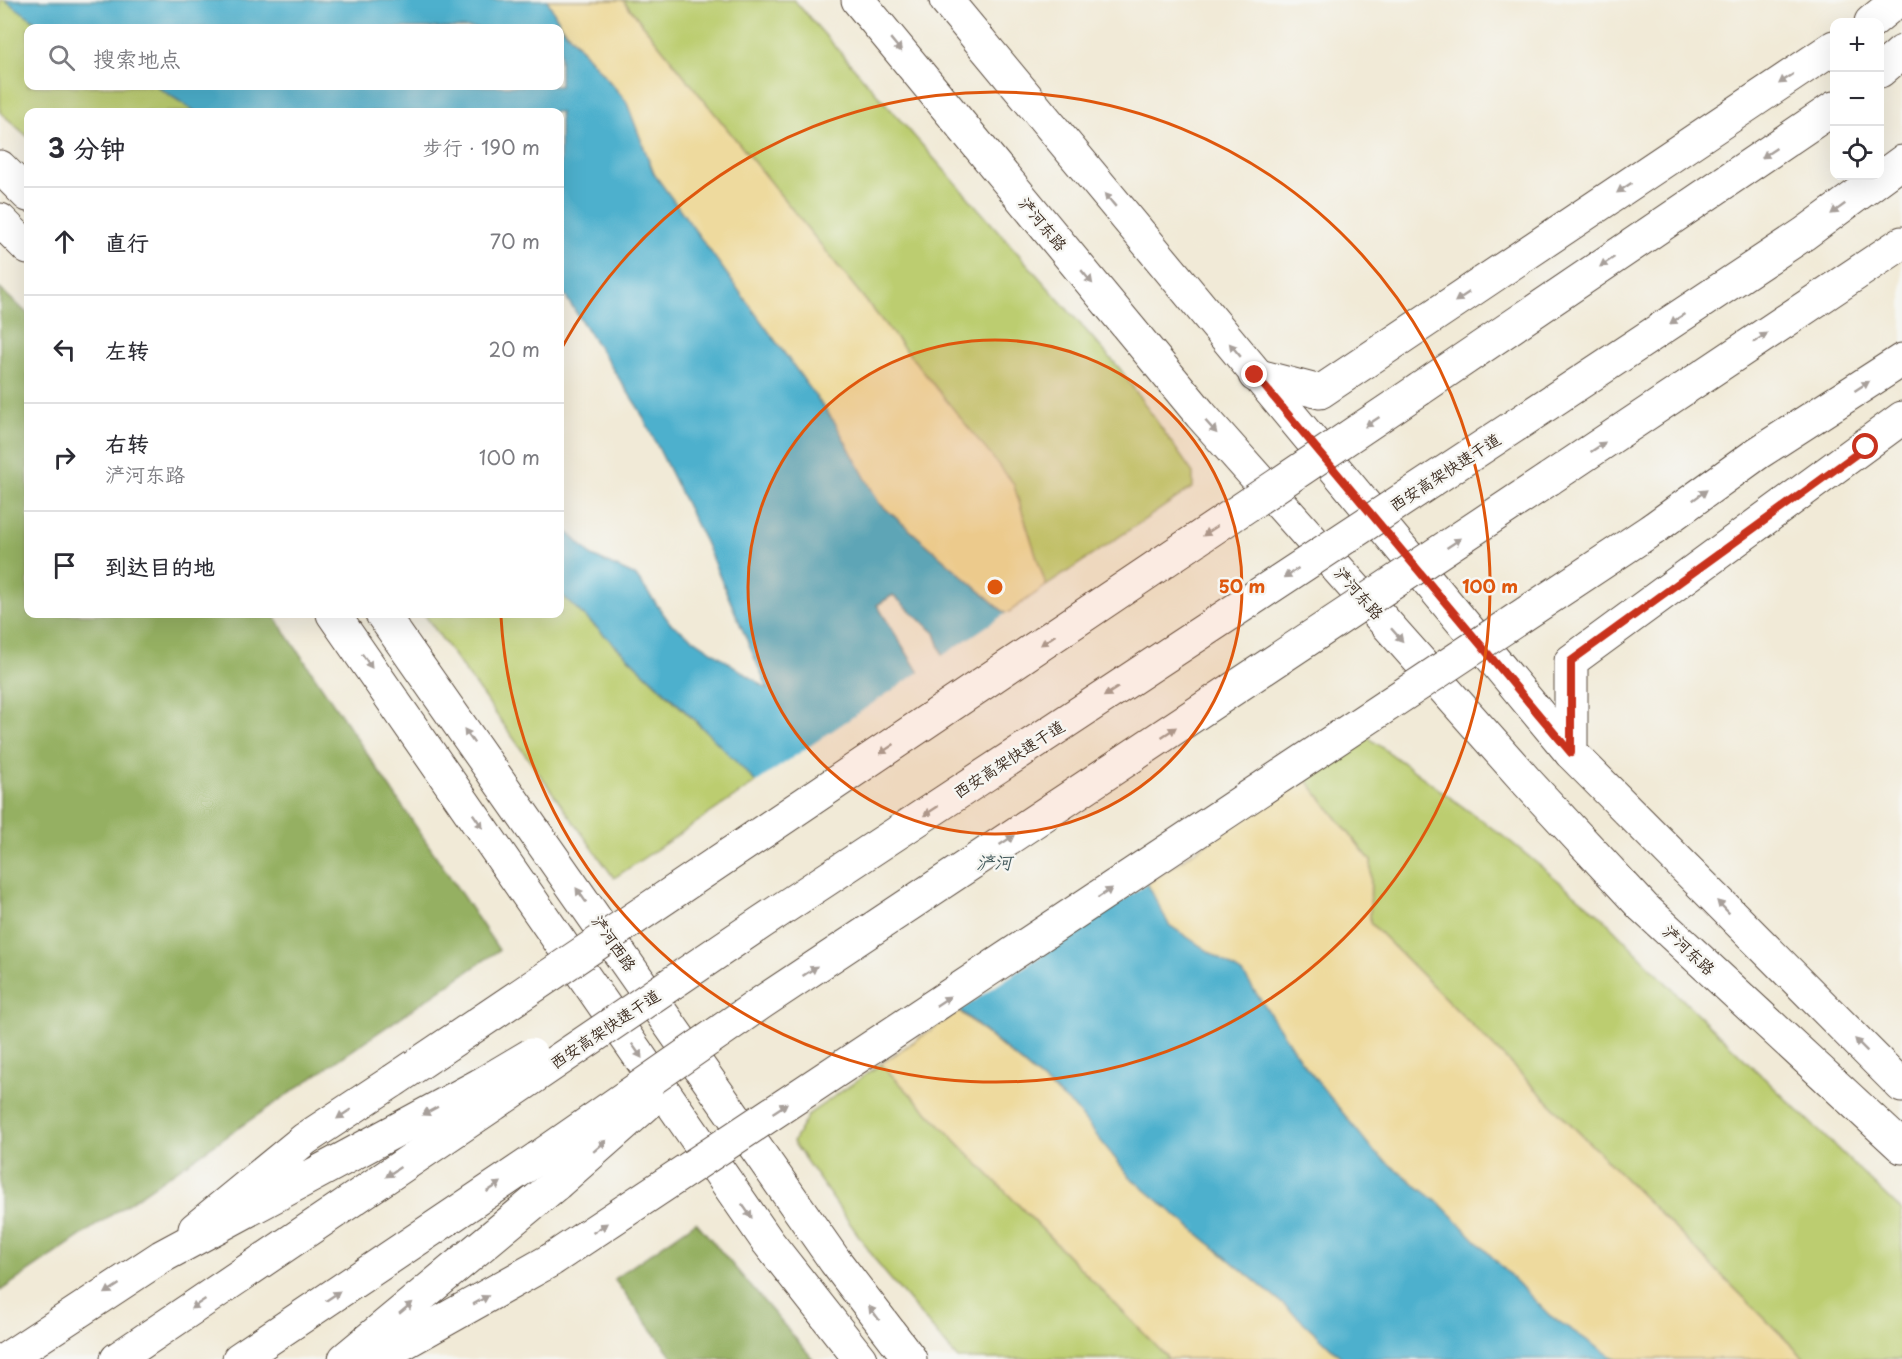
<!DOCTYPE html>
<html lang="zh">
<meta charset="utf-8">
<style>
:root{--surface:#fff;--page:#f2f2f3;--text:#2b2b33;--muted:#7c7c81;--line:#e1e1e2}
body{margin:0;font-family:"Playpen Sans","LXGW WenKai TC",sans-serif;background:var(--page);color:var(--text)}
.controls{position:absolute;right:18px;top:18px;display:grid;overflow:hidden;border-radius:12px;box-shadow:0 6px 24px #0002}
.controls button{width:54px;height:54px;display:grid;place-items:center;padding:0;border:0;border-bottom:2px solid var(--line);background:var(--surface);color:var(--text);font:30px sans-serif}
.stop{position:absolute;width:18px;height:18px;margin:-14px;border:4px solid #c8321e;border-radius:50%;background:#fff}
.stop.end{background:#c8321e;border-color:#fff;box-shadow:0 2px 6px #0008}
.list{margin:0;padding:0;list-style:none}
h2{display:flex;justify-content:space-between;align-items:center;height:78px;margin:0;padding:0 24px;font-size:26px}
h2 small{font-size:20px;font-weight:400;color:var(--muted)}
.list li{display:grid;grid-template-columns:39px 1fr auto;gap:18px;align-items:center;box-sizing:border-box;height:108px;padding:0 24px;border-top:2px solid var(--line)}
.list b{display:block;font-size:22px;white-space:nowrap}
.list p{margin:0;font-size:20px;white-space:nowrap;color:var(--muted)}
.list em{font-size:20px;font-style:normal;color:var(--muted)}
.icon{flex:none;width:33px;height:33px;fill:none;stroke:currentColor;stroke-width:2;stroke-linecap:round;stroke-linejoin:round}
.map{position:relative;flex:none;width:1902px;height:1359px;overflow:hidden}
.search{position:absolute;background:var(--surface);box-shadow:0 6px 24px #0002;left:24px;top:24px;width:540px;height:66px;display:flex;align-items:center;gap:15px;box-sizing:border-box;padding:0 21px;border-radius:12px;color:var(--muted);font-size:22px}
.panel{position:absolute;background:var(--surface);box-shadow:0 6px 24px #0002;left:24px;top:108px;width:540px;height:510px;border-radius:12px}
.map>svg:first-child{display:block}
.green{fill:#bccd70;stroke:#7c7c47;stroke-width:1.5}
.forest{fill:#95b062;stroke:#686d40;stroke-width:1.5}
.sand{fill:#eeda9e;stroke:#94825e;stroke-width:1.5}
.water{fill:#4eb0cd;stroke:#446d76;stroke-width:1.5;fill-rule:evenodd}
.pier{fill:#f1ead7}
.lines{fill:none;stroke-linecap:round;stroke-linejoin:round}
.secondary-casing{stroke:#56473a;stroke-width:35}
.highway-casing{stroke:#56473a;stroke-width:35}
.secondary{stroke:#fff;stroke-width:33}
.highway{stroke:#fff;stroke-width:33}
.secondary-bridge-casing{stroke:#56473a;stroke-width:35;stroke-linecap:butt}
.highway-bridge-casing{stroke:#56473a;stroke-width:35;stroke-linecap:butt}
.secondary-bridge{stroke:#fff;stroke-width:33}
.highway-bridge{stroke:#fff;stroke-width:33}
.oneway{fill:#a79f9a}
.route{stroke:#c8321e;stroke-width:8}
.ring{fill:none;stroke:#df570d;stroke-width:3}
.labels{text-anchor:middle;stroke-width:5;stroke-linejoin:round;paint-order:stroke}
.street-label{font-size:16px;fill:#3b2a1e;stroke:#f6f6f2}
.water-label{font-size:18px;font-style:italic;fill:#42595b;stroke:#f6f6f2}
.centre{fill:#df570d;stroke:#f6f6f2;stroke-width:3}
.ring-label{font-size:18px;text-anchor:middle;font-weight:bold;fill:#df570d;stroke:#f6f6f2;stroke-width:5;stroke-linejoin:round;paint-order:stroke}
</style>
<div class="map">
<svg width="1902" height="1359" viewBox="0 0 1902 1359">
<rect width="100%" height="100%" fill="#f6f6f2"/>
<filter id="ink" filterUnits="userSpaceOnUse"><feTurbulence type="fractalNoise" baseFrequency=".0167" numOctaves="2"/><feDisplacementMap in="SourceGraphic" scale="12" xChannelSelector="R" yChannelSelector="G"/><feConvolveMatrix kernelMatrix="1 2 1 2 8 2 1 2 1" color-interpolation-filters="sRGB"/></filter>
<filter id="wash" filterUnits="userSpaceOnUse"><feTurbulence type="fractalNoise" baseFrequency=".008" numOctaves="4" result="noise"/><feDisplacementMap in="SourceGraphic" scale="24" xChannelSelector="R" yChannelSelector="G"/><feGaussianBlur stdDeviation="1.35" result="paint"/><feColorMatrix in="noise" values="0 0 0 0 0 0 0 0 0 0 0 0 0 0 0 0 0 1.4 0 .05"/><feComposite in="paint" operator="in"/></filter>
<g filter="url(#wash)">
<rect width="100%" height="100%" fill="#f1ead7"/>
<g class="green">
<path d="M0,0h5l40,28h-17v58h128l40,26h-168v25l-28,-25z"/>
<path d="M623,0h171l326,369 73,104v14l-147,99 -33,-103z"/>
<path d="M560,593l198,188 -144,97 -190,-264h136z"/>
<path d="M1365,735l146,107 88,72 79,81 224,216v148h-97l-435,-436 1,-62 -67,-84z"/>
<path d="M881,1064l288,295h-211l-76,-90 -89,-127 16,-28z"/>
</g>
<g class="forest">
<path d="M0,289l28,25v300h245l226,336 -499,341z"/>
<path d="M696,1222l117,137h-139l-60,-80z"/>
</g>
<g class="sand">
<path d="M547,0h76l390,483 33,103 -40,28 -127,-111 -44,-80 -181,-249 -28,-73 -64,-75z"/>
<path d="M1304,777l67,84 -1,62 435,436h-190l-66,-44 -109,-111 -65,-51 -74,-92 -57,-86 -75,-50 -22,-41z"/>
<path d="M959,1011l115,96 56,70 167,139 46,43h-174l-288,-295z"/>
</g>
<path class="water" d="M5,0h542l15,27 64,74 28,73 181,249 44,80 127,111 163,311 75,50 57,86 74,92 65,51 109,111 66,44h-272l-46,-43 -167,-139 -56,-70 -163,-138 -108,-139 -108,-110 -135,-127v-68l32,31 44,20 34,47 98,66 -63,-147 -66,-133 -79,-121v-176h-364l-40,-26h404v-58h-515zM893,595l42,38 33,95 -11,6 -80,-129z"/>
<path class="pier" d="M1008,612l58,83 37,76 47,111 -194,131 -47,-43 -101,-122 -7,-17 -46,-48 166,-112 37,59 6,-3 -23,-70z"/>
</g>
<g filter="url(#ink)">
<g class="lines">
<defs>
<g id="secondary">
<path d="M858,0l343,415 327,368 115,124 259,240"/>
<path d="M946,0l625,753 331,333"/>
<path d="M1871,22l27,-22"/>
<path d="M1880,71l22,-19"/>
<path d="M0,167l28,28"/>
<path d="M0,220l28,28"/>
<path d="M1255,375l65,17 514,-345"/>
<path d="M1420,389l414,-281"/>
<path d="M1653,529l105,-76 144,-93"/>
<path d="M333,614l435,628 92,117"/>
<path d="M382,614l453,647 75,98"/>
<path d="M1571,753v-92l331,-243"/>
<path d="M195,1229l110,-90 88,-58"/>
<path d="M375,1359l176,-99"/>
</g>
<g id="highway">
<path d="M1516,425l288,-191 98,-72"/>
<path d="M1549,479l353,-236"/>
<path d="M6,1359l155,-102 321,-173"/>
<path d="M117,1359l377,-255"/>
<path d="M239,1359l299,-201"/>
<path d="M345,1359l211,-175"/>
</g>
</defs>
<use href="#secondary" class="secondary-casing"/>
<use href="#highway" class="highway-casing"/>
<use href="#secondary" class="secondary"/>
<use href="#highway" class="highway"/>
<defs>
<g id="secondary-bridge">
<path d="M393,1081l1027,-692"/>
<path d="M551,1260l1102,-731"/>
</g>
<g id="highway-bridge">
<path d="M482,1084l49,-29"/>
<path d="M494,1104l268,-182 754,-497"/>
<path d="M538,1158l223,-155 788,-524"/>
<path d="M556,1184l93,-82"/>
</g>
</defs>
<use href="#secondary-bridge" class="secondary-bridge-casing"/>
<use href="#highway-bridge" class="highway-bridge-casing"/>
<use href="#secondary-bridge" class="secondary-bridge"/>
<use href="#highway-bridge" class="highway-bridge"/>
</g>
<defs><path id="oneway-solid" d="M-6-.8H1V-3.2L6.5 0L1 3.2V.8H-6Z" transform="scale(1.5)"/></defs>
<g class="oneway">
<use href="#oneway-solid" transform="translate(896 45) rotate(50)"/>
<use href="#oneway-solid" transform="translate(1786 79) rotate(146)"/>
<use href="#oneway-solid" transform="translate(1769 153) rotate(146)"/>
<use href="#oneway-solid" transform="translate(1624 188) rotate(146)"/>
<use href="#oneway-solid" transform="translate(1110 200) rotate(-130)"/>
<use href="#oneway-solid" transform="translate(1838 209) rotate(144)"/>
<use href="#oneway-solid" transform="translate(1607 262) rotate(146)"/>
<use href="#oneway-solid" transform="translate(1087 277) rotate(50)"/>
<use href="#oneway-solid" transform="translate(1462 297) rotate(146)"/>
<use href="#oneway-solid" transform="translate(1677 319) rotate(146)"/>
<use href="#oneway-solid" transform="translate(1760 338) rotate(-34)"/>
<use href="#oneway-solid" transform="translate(1235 350) rotate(-130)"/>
<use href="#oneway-solid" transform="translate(1862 386) rotate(-33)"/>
<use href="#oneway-solid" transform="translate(1372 422) rotate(146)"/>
<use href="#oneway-solid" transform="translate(1211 427) rotate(48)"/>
<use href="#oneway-solid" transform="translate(1598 447) rotate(-34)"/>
<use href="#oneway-solid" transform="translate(1700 495) rotate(-36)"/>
<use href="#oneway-solid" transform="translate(1210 531) rotate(146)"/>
<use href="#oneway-solid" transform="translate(1454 543) rotate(-34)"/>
<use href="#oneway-solid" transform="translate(1291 573) rotate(147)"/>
<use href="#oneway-solid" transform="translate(1397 635) rotate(48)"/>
<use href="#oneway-solid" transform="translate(1048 640) rotate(146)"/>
<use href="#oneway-solid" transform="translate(367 661) rotate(55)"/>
<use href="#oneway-solid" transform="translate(1111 692) rotate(147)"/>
<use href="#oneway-solid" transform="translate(1169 732) rotate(-34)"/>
<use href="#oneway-solid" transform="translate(469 736) rotate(-125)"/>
<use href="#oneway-solid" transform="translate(887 749) rotate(146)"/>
<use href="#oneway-solid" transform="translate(931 811) rotate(147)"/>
<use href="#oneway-solid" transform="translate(478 821) rotate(55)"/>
<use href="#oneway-solid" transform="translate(1007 840) rotate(-34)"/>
<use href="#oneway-solid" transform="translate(1105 893) rotate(-34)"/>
<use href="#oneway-solid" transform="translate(581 895) rotate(-125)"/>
<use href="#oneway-solid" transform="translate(1723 907) rotate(-135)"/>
<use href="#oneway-solid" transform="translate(810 971) rotate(-34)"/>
<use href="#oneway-solid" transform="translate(943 1001) rotate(-34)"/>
<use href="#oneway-solid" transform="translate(1861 1045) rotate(-135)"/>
<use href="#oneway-solid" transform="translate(637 1051) rotate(55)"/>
<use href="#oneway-solid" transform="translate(780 1108) rotate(-34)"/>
<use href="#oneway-solid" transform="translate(430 1111) rotate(152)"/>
<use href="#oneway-solid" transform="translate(344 1114) rotate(146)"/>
<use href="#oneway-solid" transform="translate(600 1146) rotate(-41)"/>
<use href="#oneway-solid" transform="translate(393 1172) rotate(146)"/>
<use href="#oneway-solid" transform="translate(494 1187) rotate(-34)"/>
<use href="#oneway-solid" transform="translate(747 1211) rotate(55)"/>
<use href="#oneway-solid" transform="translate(600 1228) rotate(-34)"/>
<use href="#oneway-solid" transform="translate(112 1289) rotate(147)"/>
<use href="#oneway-solid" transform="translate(333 1296) rotate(-34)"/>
<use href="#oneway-solid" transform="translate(481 1300) rotate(-29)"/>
<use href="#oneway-solid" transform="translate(198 1304) rotate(146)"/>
<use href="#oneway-solid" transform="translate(406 1308) rotate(-40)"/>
<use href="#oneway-solid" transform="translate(874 1313) rotate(-127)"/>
</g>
</g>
<g class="lines" filter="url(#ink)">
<path class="route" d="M1255,375l316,378v-92l295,-214"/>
</g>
<circle cx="995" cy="587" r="247" fill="#df570d" fill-opacity=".12"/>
<g class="ring">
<circle cx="995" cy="587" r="247"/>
<path d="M560 351A495 495 0 1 1 501 617"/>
</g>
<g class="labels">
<g class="street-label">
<text transform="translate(1043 224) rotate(50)" y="6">浐河东路</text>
<text transform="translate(1445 472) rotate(-33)" y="6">西安高架快速干道</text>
<text transform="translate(1359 593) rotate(48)" y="6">浐河东路</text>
<text transform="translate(1009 759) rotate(-33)" y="6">西安高架快速干道</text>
<text transform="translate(614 943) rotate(55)" y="6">浐河西路</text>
<text transform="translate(1689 950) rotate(43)" y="6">浐河东路</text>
<text transform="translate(605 1029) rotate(-34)" y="6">西安高架快速干道</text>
</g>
<g class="water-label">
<text x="994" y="869">浐河</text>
</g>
</g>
<circle cx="995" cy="587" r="9" class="centre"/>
<g class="ring-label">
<text x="1242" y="593">50 m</text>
<text x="1490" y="593">100 m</text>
</g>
</svg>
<div class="controls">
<button>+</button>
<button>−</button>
<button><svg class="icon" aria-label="locate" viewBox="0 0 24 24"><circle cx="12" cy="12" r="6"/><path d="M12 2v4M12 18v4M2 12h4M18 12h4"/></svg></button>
</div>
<div class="stop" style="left:1866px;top:447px"></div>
<div class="stop end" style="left:1255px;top:375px"></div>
<div class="search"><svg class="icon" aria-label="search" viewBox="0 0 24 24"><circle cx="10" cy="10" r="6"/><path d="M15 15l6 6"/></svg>搜索地点</div>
<section class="panel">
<h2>3 分钟<small>步行 · 190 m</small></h2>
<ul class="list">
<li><svg class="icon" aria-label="ahead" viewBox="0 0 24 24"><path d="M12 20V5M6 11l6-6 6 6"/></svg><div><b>直行</b></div><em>70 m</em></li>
<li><svg class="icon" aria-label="left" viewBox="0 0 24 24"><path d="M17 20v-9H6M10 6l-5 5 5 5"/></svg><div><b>左转</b></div><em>20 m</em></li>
<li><svg class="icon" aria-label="right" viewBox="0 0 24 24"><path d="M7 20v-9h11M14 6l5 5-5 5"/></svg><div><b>右转</b><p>浐河东路</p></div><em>100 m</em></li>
<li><svg class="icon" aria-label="arrive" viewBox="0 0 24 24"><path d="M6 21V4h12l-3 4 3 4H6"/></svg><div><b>到达目的地</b></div></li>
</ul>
</section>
</div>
